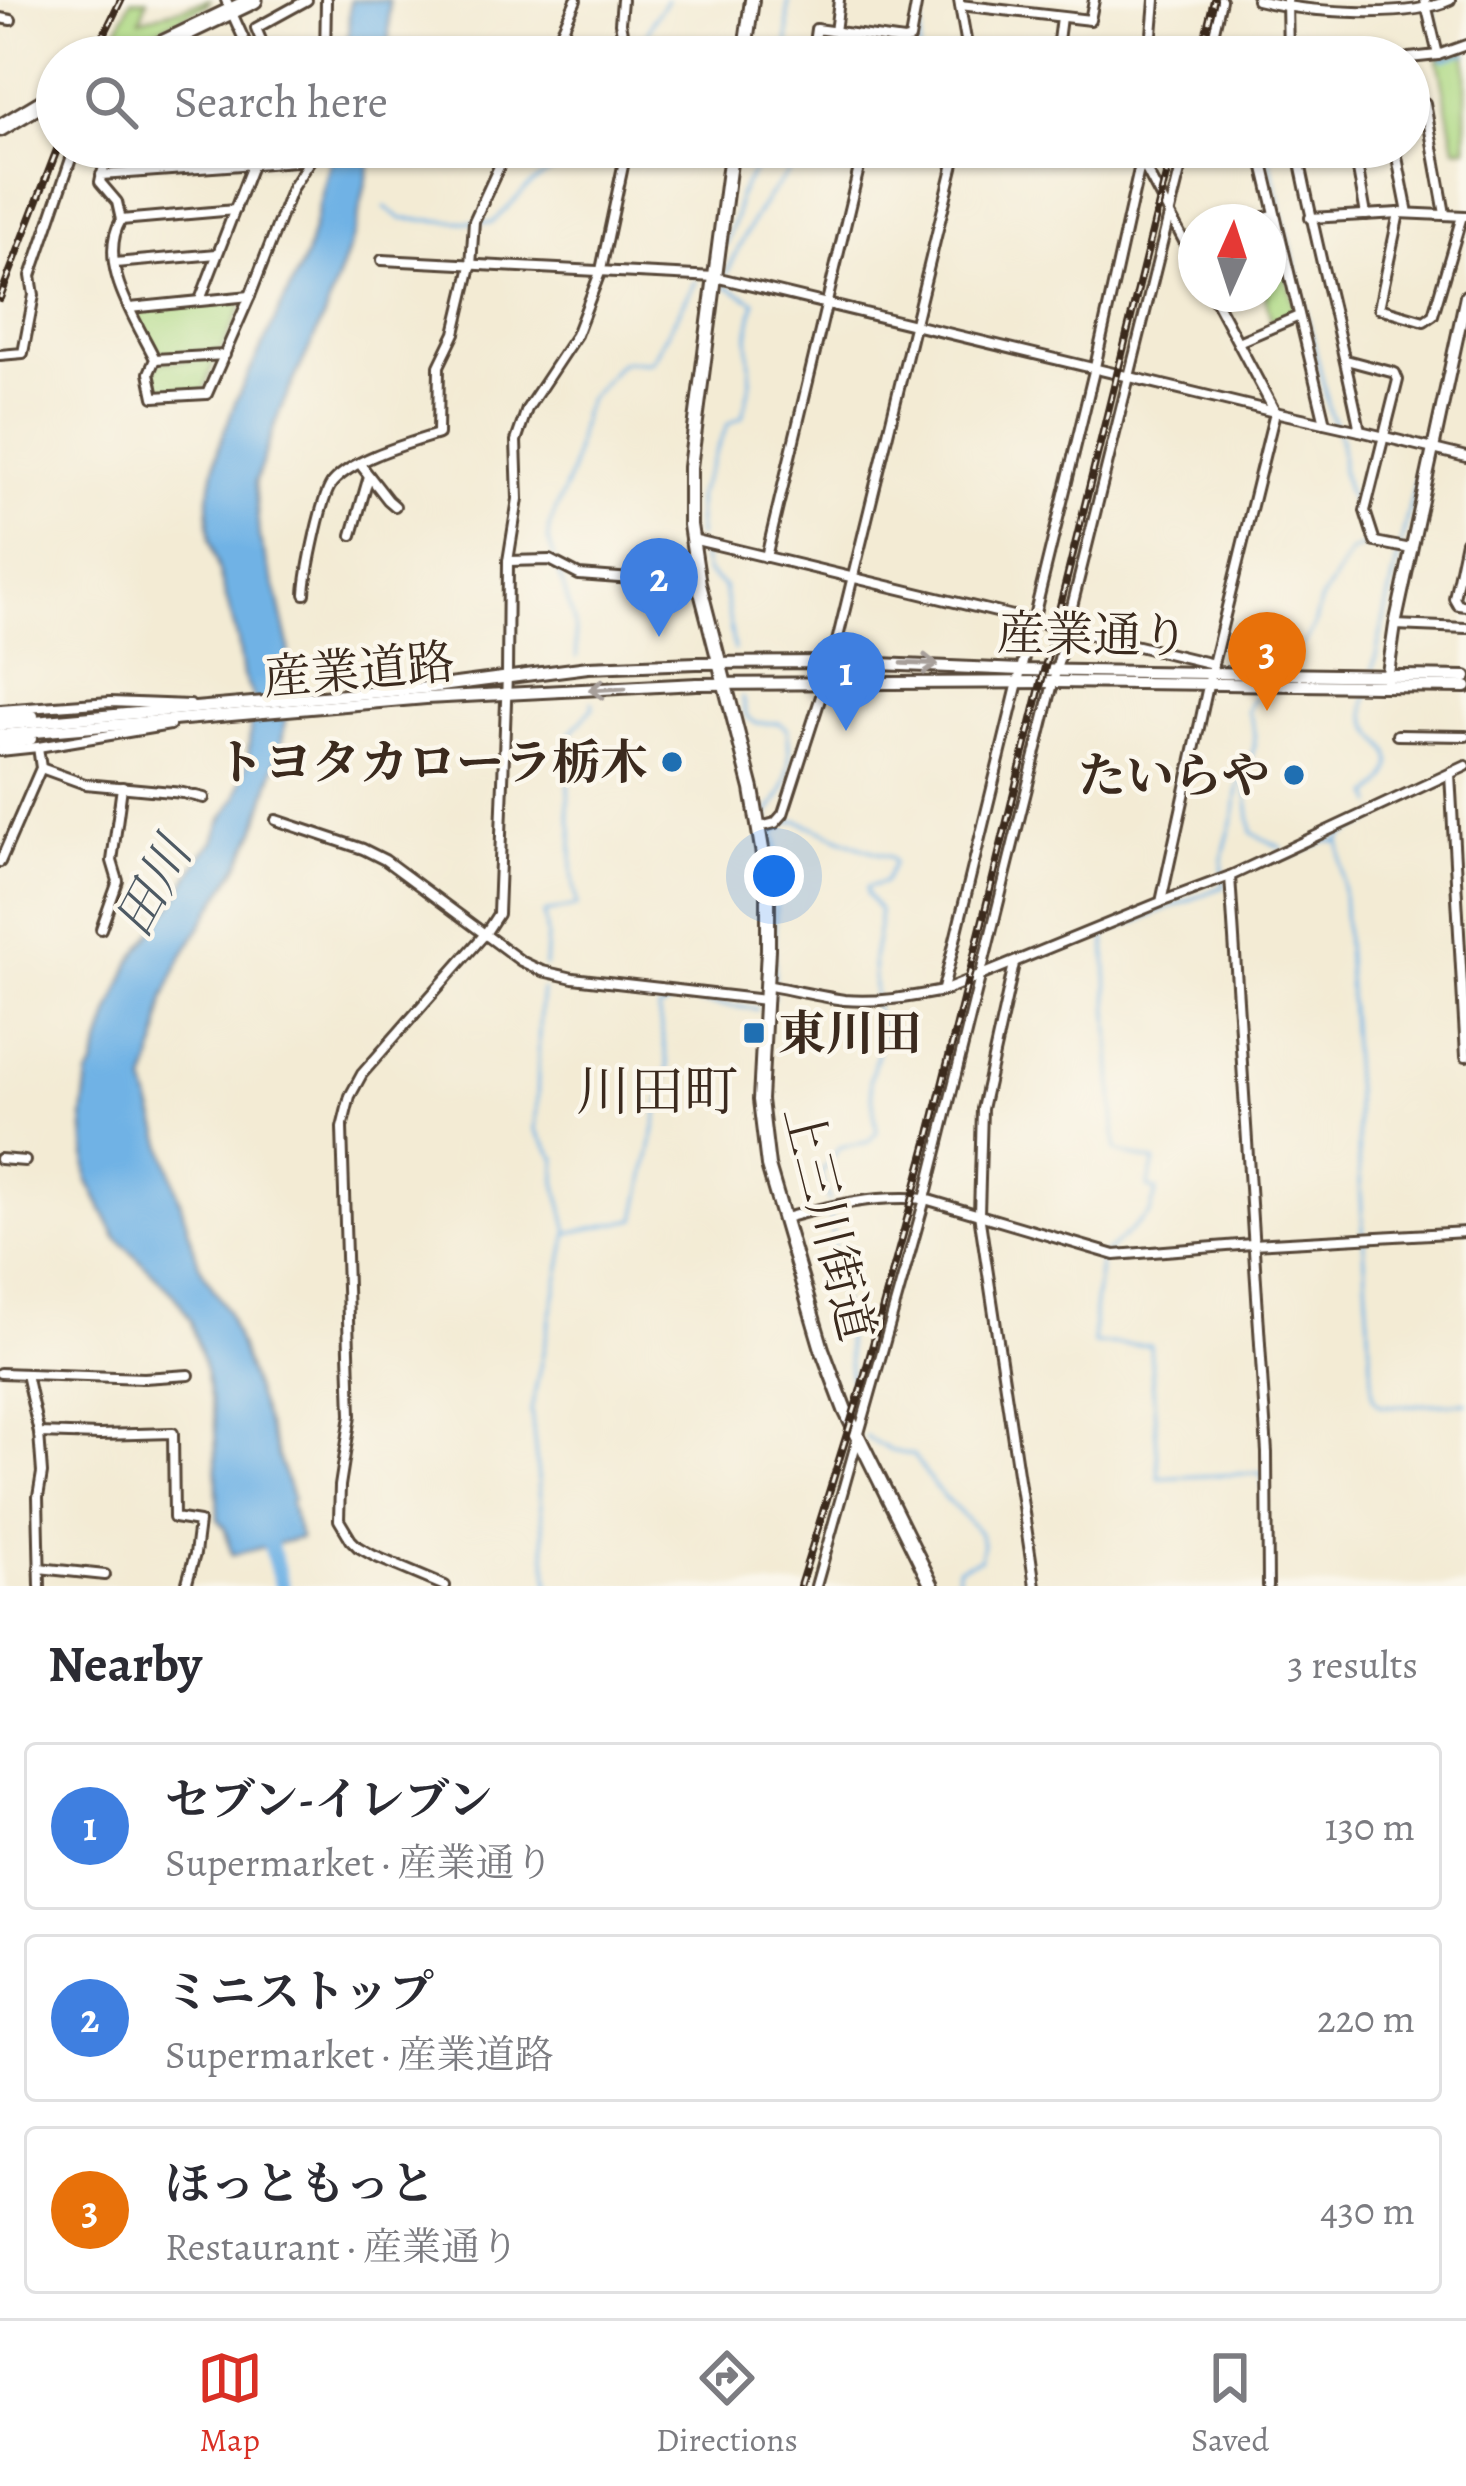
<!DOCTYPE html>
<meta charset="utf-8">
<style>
:root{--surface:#fff;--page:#f2f2f3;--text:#2b2b33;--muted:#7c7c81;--line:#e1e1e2;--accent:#d93025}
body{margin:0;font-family:Alegreya,"Noto Serif JP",serif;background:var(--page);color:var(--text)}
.compass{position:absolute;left:1178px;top:204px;width:108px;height:108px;border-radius:50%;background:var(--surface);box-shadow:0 3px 9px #0004;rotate:3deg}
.you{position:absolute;left:774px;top:876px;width:42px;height:42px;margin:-30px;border:9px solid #fff;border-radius:50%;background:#1a73e8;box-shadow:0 0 0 18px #1a73e833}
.badge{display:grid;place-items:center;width:78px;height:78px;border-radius:50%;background:var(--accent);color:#fff;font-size:39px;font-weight:700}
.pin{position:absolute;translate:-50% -99px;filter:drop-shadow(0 3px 6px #0008)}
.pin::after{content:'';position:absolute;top:63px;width:42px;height:36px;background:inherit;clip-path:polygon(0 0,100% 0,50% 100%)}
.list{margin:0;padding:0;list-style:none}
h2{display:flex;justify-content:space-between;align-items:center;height:156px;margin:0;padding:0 48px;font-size:51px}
h2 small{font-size:39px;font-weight:400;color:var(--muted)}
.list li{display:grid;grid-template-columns:78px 1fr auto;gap:36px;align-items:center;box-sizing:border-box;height:168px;margin:0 24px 24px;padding:0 24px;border:3px solid var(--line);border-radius:12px}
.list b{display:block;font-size:45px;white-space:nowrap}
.list p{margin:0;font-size:39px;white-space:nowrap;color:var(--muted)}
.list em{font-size:39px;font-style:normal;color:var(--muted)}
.icon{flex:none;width:66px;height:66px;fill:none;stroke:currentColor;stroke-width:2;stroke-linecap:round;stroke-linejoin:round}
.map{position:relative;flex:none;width:1466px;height:1586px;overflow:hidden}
.search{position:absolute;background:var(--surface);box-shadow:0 3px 9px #0004;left:36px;right:36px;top:36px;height:132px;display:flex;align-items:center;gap:30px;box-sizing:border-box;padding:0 42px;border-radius:66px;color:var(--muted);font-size:45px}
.sheet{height:732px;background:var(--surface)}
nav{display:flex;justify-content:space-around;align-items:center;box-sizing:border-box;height:168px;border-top:3px solid var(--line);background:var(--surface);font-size:33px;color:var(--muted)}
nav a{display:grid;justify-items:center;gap:6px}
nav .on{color:var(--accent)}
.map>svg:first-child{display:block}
.green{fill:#aed984;stroke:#748251;stroke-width:3}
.water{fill:#70b2e5;stroke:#566e82;stroke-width:3}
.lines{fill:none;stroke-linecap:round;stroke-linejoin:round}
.stream{stroke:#70b2e5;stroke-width:3}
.river{stroke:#70b2e5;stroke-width:15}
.street-casing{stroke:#574739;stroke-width:14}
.secondary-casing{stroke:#574739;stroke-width:16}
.primary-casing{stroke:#574739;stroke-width:18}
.highway-casing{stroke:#574739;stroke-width:21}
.street{stroke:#fff;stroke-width:8}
.secondary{stroke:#fff;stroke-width:10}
.primary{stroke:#fff;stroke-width:12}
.highway{stroke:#fff;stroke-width:15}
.rail-casing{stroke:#3b2a1e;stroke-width:8}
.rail{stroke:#fbf7ec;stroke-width:3;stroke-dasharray:9;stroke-linecap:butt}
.oneway{stroke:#a79f9a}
.poi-dot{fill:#1f6fb2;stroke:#fbf7ec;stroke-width:4.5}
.labels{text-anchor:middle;stroke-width:9;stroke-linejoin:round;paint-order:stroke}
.street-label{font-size:48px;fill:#3b2a1e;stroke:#fbf7ec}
.poi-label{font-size:48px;font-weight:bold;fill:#3b2a1e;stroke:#fbf7ec;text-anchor:end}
.water-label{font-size:51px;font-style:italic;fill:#4e5a64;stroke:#fbf7ec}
.quarter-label{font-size:54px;fill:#3b2a1e;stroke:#fbf7ec}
</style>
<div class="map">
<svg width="1466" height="1586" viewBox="0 0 1466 1586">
<rect width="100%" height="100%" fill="#fbf7ec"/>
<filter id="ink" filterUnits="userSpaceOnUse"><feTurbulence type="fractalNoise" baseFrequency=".00833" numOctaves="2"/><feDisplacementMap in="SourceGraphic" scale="24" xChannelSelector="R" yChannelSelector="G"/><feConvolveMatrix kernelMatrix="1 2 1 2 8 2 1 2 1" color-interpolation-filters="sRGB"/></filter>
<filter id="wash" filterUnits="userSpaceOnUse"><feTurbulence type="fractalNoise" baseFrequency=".004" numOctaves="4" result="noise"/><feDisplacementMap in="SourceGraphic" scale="48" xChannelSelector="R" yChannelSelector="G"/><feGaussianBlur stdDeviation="2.7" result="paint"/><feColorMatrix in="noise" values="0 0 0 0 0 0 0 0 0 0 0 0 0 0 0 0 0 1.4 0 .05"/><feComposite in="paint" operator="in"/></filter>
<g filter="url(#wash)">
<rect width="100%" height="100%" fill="#f3ebd4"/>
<g class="green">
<path d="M131,0h16l-7,20 69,-20 -1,4 -102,51z"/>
<path d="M1466,51v97l-11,-1 -17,-88z"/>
<path d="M1269,220l5,3 21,88 -3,5 -15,7 -6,-3 -6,-26h3v-72h-6z"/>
<path d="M238,301l4,6 -21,43 -5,2 -60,2 -20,-41 2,-4z"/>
<path d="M210,359l4,3 -10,28 -4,3 -39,2 -4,-3 -3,-20 6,-10z"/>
</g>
<g class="water">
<path d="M350,0h39v57h-42z"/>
<path d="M334,147h40l-19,84 -32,88 -43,91 -25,73 4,55 18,55 12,53 1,42 -8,53 -26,89 -16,33 -57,92 -19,43 -7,48 -12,37 54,182 28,46 66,189 -3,2 10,36 -68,17 -7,-26 -7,-10 -3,-97 -10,-52 -14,-49 -16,-26 -59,-58 -28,-56 -5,-64 5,-41 6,-11 15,-50 22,-54 44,-60 26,-45 13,-15 7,-19 16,-26 11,-38 5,-61 -10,-21 -5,-35 -28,-102 -2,-39 10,-51 18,-49 70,-144z"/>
</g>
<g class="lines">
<g class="stream">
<path d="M1430,0l14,60 22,-7"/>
<path d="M636,57l19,-40 12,-17"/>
<path d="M787,57c3,-19 -1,-37 1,-57"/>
<path d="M921,57l-2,-7 5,-50"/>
<path d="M1269,158l61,254 11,28 1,30 5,20 19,42v13l-15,7 -31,50 -6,24 -9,15 -22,20"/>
<path d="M385,207l17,12 90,4 37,-37 39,-27 8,-12"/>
<path d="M725,245l11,-29 2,-19 30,-50"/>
<path d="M727,273c16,-34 33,-73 62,-100v-12l-15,-14"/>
<path d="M698,536l-1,-40 31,-72 14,-7 9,-36 -3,-45 7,-34 -29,-16"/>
<path d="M701,547l5,25 18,15 10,63"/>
<path d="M554,557l-6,-19 1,-11 22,-54 12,-61 5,-12 32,-37c10,-5 21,2 32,-2l44,-80"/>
<path d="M557,566l17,56 3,35"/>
<path d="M1373,669l49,-219"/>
<path d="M1368,690c-2,11 -5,19 -1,30 7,22 30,26 22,52 -3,11 -9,16 -18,23l3,9"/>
<path d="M1254,697l-7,14c15,35 6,40 -7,72 -4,9 -3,19 -5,28 -7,30 -16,41 -11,75l-119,48 11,217 39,11 -7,26 9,2 -7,23 -49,44 -7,54v33l56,1 9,133 104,-5v14"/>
<path d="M742,698l4,17 9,8h24l8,6c5,31 3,60 -19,84v7"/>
<path d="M1245,776l7,57 30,15"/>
<path d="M772,829l4,14 -2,137"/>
<path d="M773,833l16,-11 10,-1 61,26 30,10 4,5 -9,20 -18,5v7l12,16v17l-6,32 2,50 6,12v18l-11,41 7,52 -9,10 -28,5 -20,27 9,27"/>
<path d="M1340,841v-4l40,-20 -2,-4"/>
<path d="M1291,856l35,-15 14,1 33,555 5,7 6,2 82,-3"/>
<path d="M545,966l2,-30 -3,-23 33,-7 -5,-34v-42l-4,-20 2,-76 23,-27 -1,-5"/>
<path d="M542,990c-6,46 -2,93 -7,140l21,29v23l12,49"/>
<path d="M772,1001l1,-7"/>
<path d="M830,1211l5,61 8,39 10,86"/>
<path d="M866,1437l25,14 22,4 21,31 45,46 4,11 -3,16 -22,9 -1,18"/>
<path d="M549,1586l-18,-176 37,-177 68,-14 32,-153 -10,-56 17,-10 82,9"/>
</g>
<path class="river" d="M266,1530l16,56"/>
</g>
</g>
<g filter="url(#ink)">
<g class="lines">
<defs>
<g id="street">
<path d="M226,0l26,57"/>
<path d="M622,0l-2,23 7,34"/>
<path d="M959,0l10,57"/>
<path d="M1257,0c47,12 149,20 193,0"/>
<path d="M1287,0l1,57"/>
<path d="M1425,0l13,55"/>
<path d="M960,5l130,15 4,-20"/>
<path d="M0,18l11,2"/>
<path d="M835,32l4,-32"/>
<path d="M206,57l22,-12 7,12"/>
<path d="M268,57l-12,-29 51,-28"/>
<path d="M325,57l1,-57"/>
<path d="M550,57l26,-57"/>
<path d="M812,57l4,-28 88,12 6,-2 7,-39"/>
<path d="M1056,57l5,-40"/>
<path d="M1150,57l5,-57"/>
<path d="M1208,57l13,-57"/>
<path d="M1409,58l29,-3 28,-10"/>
<path d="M1409,104l16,-1 20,111"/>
<path d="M1084,147l57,13 55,104"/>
<path d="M1228,147l33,8 64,268"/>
<path d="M1297,147c18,96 44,189 63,284l106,26"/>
<path d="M1354,147l12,68"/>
<path d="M1395,147l13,66"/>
<path d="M310,160l2,-13"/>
<path d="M214,166l1,-19"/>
<path d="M101,175l209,-15 -18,28 -42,108 -43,98 -53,3 -5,-24 6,-14c-19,-39 -59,-96 -34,-139l-4,-18 -17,-20c2,-12 8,-23 9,-35"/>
<path d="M1399,213l-20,95 45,13 9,-6 29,-99"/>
<path d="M1310,218l89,-5 66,3"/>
<path d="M121,220l114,-10"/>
<path d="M1242,222l32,-7"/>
<path d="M382,260l333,17 560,135 -64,260 -50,230 -218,89c-32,6 -66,12 -99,9 -26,-4 -52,-10 -78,-15"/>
<path d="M115,263l102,-9"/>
<path d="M1212,294l63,118 85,19"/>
<path d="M200,300l59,-153"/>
<path d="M130,308l120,-12"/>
<path d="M1238,342l61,-26"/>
<path d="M0,355l23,-2 11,-58 -3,-19 44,-129"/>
<path d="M155,359l70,-4"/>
<path d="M1346,360l49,13 3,7 -33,131 10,31 36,7"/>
<path d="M360,464l28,36 7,6"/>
<path d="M352,535l17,-59"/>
<path d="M692,539l521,125"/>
<path d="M1466,541l-12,57 4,7 8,1"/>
<path d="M766,557l98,-410"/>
<path d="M508,561l42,-1 29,15 120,9"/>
<path d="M305,594c1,-20 16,-99 28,-112 22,-24 74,-38 105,-48l1,-68 16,-33 16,-67 3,-45 34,-74"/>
<path d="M1395,625l71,3"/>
<path d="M0,710l110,-8 80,3"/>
<path d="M1397,735l69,1"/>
<path d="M0,751l38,-4 132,-22"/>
<path d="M41,768l44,16 98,9 21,5"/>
<path d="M1450,774l16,282"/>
<path d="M276,820l87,29 22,11 136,101 21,10 31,7 192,22"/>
<path d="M760,827l15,-4 8,-9 49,-152 126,-515"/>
<path d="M0,862l41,-94 -3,-21"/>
<path d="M1230,876l37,577 1,133"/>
<path d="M1163,901l67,-25 236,-110"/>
<path d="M101,929l17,-48 -6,-20 10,-74"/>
<path d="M1014,964l-32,145 -3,105 56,372"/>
<path d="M943,989l152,-622 49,-220"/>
<path d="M0,1159l25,2"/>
<path d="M785,1218c46,-13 91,-23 140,-19l190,56 137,-11 214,-12"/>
<path d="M0,1373l144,5 45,-3"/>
<path d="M26,1374l13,59 60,2 74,-2 1,85 25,4 -4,32 -9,32"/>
<path d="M39,1433l3,40 -4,24 2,89"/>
<path d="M39,1568l66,7"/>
<path d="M445,1586l-71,-30 -16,-9 -7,-7 -12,-20 1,-34 11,-71 -9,-287 8,-32 12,-22 123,-140 13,-20 9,-239 1,-114 10,-62 -2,-58 11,-32 49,-74 25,-65 26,-123"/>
<path d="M816,1586l109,-387 261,-1052"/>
</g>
<g id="secondary">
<path d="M1387,680l8,-55 71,-329"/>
<path d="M0,717l33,-1"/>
<path d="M0,725l425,-37 163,-21 109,-4 135,-1 189,8 445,7"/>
<path d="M0,735l426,-37 271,-14 357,-2 412,5"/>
<path d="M0,743l31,-4"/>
</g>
<g id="primary">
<path d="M744,57l8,-57"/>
<path d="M732,147l-42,320v58l9,59 53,205 16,96v64l-8,151 8,66 54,183 23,61 87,176"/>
</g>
<g id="highway">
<path d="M135,57l119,-57"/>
<path d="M0,128l57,-34"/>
</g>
</defs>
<use href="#street" class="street-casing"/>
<use href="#secondary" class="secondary-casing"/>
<use href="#primary" class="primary-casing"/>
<use href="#highway" class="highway-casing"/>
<use href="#street" class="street"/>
<use href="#secondary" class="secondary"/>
<use href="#primary" class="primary"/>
<use href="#highway" class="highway"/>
<defs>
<g id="rail">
<path d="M93,57l28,-57"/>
<path d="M1200,57l14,-57"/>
<path d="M0,298l58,-151"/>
<path d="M800,1586l60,-194 68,-250 245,-995"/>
</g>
</defs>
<use href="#rail" class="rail-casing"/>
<use href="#rail" class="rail"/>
</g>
<defs><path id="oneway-shaft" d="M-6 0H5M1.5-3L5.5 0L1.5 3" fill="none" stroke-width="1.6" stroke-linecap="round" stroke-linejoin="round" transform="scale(3)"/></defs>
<g class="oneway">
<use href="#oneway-shaft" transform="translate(920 664) rotate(2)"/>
<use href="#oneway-shaft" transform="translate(607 689) rotate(177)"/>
</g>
</g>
<g class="poi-dot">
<circle cx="672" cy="762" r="12"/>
<circle cx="1294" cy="775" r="12"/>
<rect x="742" y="1021" width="24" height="24" rx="6"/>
</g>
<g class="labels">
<g class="street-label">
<text transform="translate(1093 634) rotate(1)" y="17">産業通り</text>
<text transform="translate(359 669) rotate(-5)" y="17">産業道路</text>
<text transform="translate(830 1223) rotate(76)" y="17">上三川街道</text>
</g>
<g class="poi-label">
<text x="648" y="779">トヨタカローラ栃木</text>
<text x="1270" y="792">たいらや</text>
<text x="778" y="1050" text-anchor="start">東川田</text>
</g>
<g class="water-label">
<text transform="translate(152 887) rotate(-62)" y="18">田川</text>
</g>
<g class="quarter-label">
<text x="657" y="1110">川田町</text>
</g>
</g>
</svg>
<svg class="compass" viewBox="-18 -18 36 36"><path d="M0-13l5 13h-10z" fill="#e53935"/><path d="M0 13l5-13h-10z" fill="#7c7c81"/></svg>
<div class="you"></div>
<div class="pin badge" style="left:846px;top:731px;background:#3f7fe0">1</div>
<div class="pin badge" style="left:659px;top:637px;background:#3f7fe0">2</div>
<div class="pin badge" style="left:1267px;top:711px;background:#e8710a">3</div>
<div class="search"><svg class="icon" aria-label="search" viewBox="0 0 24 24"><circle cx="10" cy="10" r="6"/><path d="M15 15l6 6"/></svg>Search here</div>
</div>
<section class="sheet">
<h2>Nearby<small>3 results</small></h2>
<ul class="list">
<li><span class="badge" style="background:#3f7fe0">1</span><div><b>セブン-イレブン</b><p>Supermarket · 産業通り</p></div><em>130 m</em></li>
<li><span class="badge" style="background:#3f7fe0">2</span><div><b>ミニストップ</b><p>Supermarket · 産業道路</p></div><em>220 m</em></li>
<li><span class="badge" style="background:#e8710a">3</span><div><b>ほっともっと</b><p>Restaurant · 産業通り</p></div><em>430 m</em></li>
</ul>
</section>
<nav>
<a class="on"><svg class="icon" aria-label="map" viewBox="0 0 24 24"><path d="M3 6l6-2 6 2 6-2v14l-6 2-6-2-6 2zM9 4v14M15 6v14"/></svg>Map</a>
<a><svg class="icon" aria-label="directions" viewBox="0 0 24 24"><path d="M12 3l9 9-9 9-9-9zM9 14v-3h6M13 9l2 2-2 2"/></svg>Directions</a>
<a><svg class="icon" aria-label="saved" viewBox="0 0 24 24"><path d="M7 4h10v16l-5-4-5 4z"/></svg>Saved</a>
</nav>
